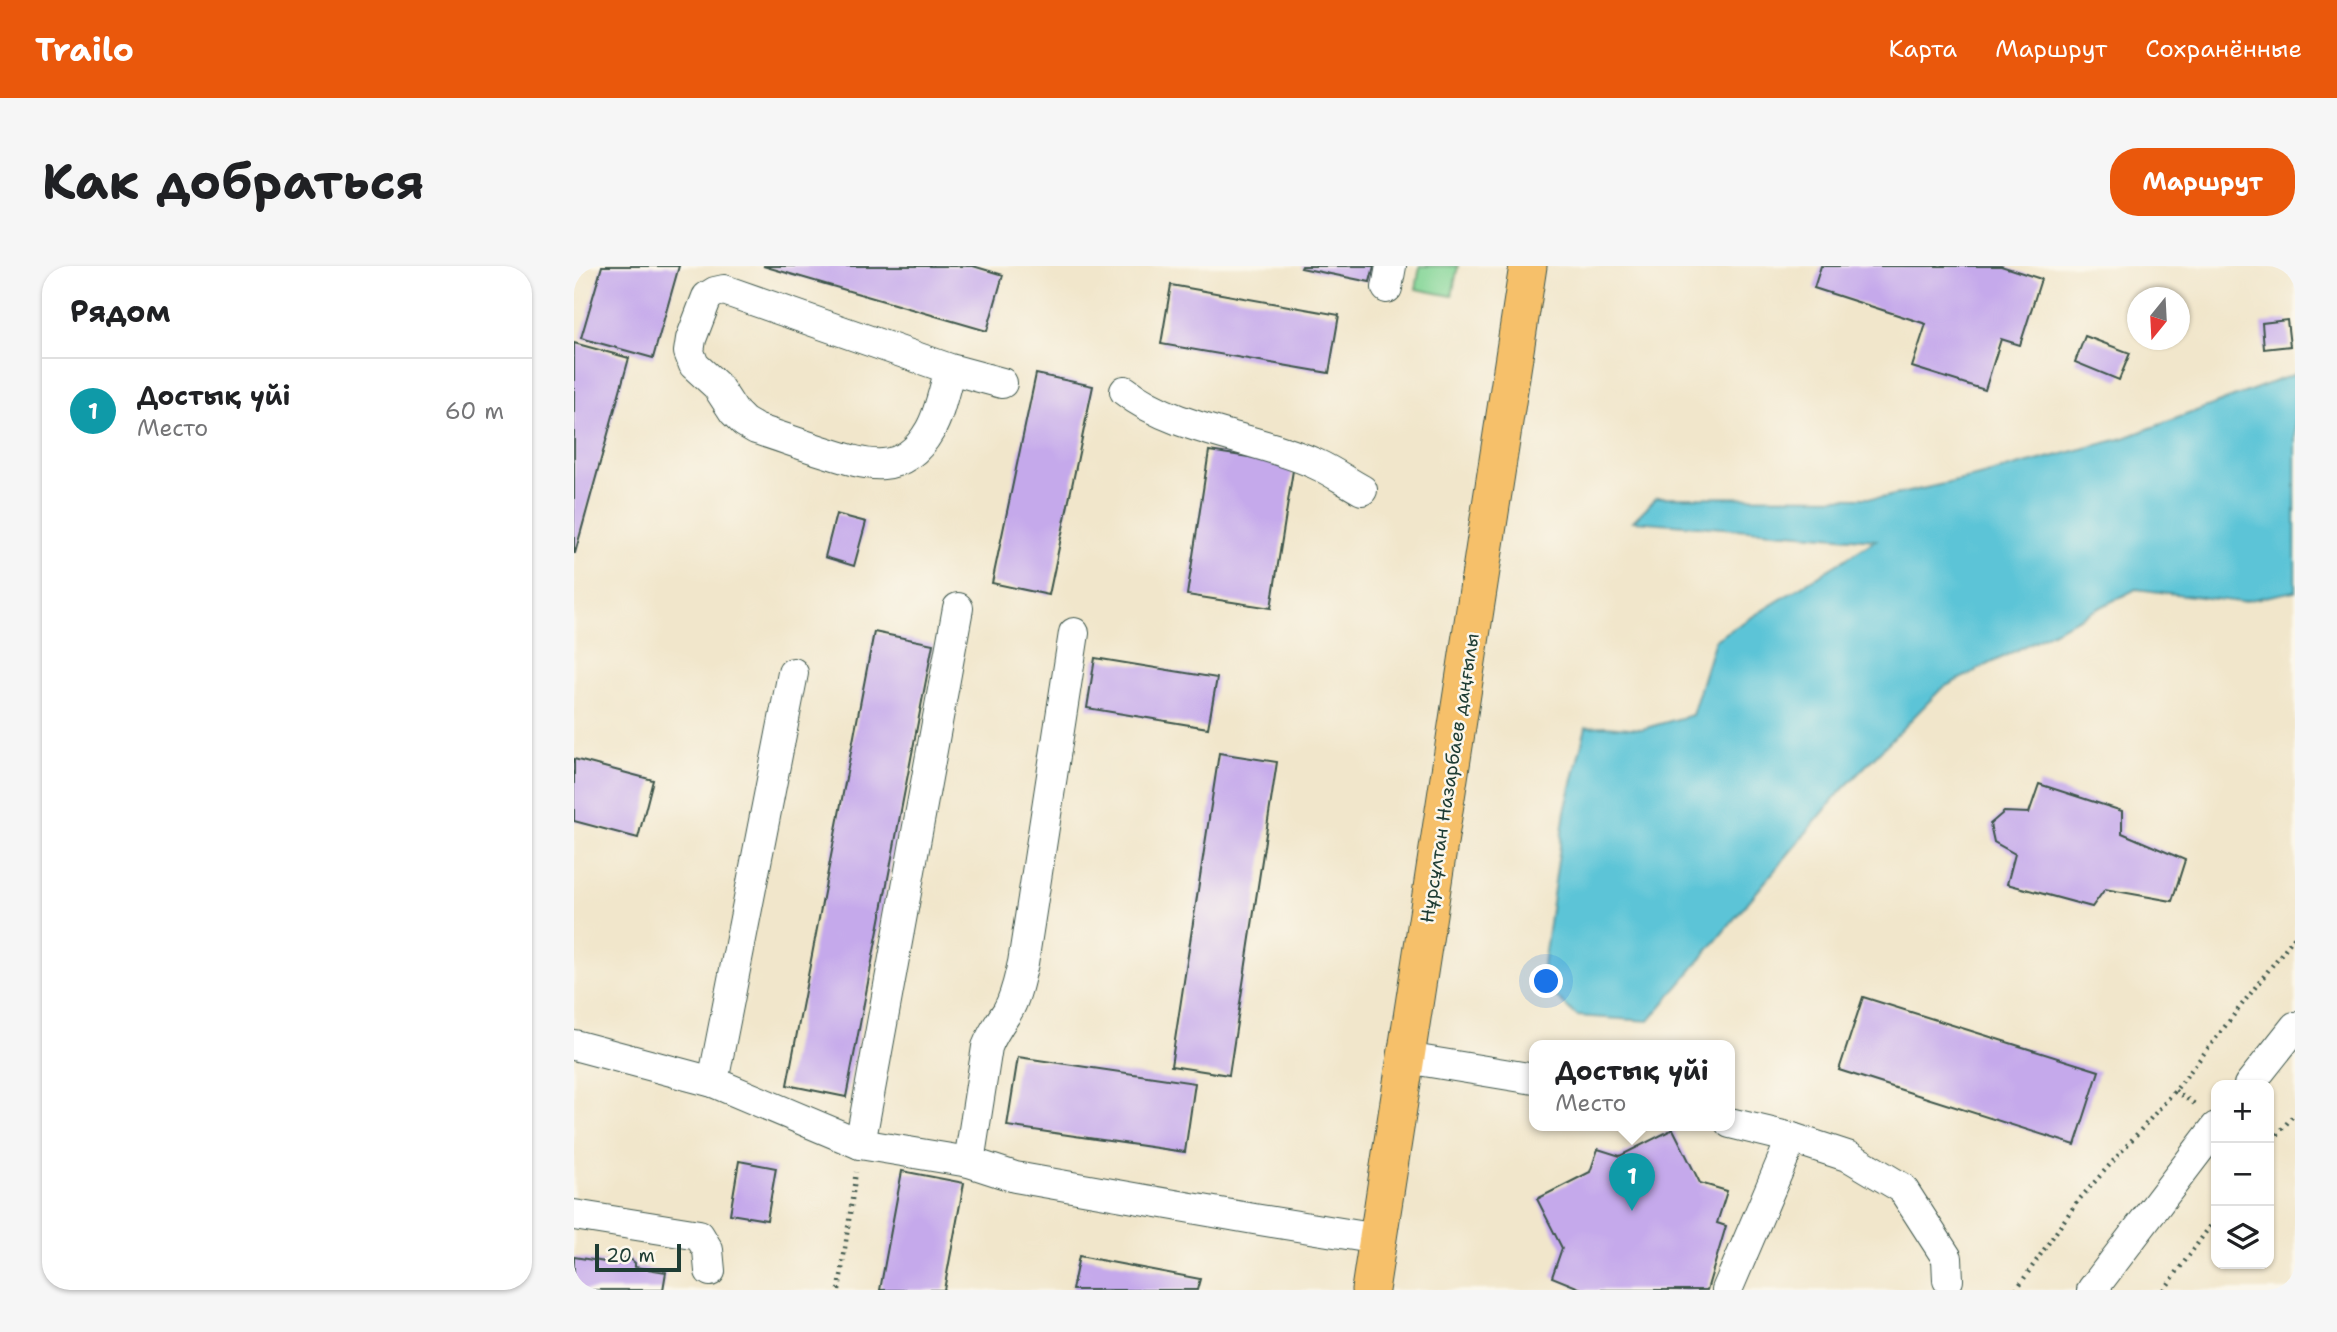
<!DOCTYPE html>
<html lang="ru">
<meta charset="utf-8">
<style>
:root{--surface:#fff;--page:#f6f6f6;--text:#202124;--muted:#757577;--line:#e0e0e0;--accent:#ea580c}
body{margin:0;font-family:"Shantell Sans",sans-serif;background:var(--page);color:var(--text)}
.controls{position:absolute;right:21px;bottom:21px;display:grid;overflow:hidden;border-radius:14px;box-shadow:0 2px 5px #0004}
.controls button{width:63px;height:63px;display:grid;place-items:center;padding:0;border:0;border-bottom:2px solid var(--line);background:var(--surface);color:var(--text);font:35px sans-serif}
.compass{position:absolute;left:1553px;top:21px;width:63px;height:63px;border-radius:50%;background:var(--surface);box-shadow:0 2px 5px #0004;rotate:198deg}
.scale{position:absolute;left:21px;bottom:18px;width:86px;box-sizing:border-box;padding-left:7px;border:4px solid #1f3d34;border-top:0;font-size:19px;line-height:24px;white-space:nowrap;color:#1f3d34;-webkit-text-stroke:5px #fbf7ec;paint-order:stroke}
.you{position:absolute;left:973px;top:716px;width:24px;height:24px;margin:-18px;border:5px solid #fff;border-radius:50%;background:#1a73e8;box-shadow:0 0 0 10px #1a73e833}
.badge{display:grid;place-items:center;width:46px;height:46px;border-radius:50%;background:var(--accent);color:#fff;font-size:23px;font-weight:700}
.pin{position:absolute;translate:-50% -58px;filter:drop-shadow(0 2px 4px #0008)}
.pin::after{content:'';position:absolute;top:37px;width:24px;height:21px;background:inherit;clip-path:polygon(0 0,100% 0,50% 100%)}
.popup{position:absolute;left:955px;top:774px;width:206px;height:91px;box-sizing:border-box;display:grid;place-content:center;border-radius:14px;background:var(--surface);filter:drop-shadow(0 2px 5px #0005);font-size:23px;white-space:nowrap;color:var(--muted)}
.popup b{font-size:26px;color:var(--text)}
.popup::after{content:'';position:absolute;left:50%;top:100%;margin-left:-14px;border:14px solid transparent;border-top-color:var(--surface)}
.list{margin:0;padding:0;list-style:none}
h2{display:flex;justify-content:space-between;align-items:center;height:91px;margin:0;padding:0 28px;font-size:30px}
h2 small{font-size:23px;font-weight:400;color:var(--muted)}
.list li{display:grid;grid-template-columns:46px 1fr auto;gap:21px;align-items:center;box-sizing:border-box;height:105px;padding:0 28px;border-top:2px solid var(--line)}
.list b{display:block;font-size:26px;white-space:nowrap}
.list p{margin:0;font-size:23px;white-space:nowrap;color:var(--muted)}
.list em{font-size:23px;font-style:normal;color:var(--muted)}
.icon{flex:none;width:38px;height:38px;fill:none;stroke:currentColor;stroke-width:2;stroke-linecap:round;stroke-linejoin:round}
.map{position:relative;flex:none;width:1721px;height:1024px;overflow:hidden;border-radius:28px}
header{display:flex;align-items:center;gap:42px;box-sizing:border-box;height:98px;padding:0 35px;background:var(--accent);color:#fff}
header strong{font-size:33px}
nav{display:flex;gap:38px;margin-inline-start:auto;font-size:24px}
.intro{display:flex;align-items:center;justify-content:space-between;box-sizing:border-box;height:168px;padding:0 42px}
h1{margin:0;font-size:49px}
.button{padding:18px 32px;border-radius:28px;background:var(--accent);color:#fff;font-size:24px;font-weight:700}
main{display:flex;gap:42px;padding:0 42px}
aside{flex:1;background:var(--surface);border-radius:28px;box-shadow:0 2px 5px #0004}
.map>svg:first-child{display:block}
.green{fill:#83d596;stroke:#518965;stroke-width:2}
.water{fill:#5bc4d7;stroke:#3d8086;stroke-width:2}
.building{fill:#c5a9eb}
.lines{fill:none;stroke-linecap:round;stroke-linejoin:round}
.minor-casing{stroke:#3e564b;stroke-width:32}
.major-casing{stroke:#3e564b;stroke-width:39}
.path{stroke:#3e564b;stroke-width:4.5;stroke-dasharray:2 5;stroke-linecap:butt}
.minor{stroke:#fff;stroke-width:30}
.major{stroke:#f6c06b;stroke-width:37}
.labels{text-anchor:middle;stroke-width:5;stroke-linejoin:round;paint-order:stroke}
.street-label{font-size:19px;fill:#1f3d34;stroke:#fbf7ec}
</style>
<header>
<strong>Trailo</strong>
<nav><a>Карта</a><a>Маршрут</a><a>Сохранённые</a></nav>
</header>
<div class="intro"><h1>Как добраться</h1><a class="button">Маршрут</a></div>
<main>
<aside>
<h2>Рядом<small></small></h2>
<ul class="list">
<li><span class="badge" style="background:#0f9aa8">1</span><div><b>Достық үйі</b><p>Место</p></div><em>60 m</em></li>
</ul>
</aside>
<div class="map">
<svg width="1721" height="1024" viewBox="0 0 1721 1024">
<rect width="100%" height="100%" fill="#fbf7ec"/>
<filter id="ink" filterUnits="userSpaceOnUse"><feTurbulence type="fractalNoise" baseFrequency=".0143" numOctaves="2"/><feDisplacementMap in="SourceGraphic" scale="14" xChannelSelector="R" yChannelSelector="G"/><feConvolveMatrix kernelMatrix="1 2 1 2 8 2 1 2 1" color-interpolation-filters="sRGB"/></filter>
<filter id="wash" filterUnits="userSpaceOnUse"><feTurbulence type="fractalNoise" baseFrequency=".00686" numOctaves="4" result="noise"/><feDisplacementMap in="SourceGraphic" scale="28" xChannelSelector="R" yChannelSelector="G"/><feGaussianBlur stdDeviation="1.57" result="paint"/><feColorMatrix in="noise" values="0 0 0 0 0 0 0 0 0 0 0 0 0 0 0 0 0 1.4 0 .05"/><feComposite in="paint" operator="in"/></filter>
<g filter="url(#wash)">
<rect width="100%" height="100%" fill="#f1e6cb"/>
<path class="green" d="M846,0h38l-6,30 -36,-7z"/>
<path class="water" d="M1721,108v217l-55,11 -104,-13 -194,99 -102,104 -191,229 -72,-5 -22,-20 -12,-31 22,-154 21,-84 20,-1 36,3 50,-14 23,-75 161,-100 -243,-19 24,-24 224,1 94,-21 149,-39z"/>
<g id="blocks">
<g class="building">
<path d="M28,0h77l-26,92 -72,-20z"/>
<path d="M189,0h210l30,9 -16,56z"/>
<path d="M728,0h72l-4,16 -69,-14z"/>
<path d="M1247,0h180l40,13 -21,66 -19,-6 -16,51 -73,-23 14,-43 -112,-36z"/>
<path d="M597,19l168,30 -10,58 -168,-29z"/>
<path d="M1713,54l3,26 -26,3 -2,-26z"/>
<path d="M1511,70l45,17 -11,27 -44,-18z"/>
<path d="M0,77l55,15 -54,195h-1z"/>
<path d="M462,108l57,12 -44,209 -57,-12z"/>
<path d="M635,185l85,13 -23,144 -84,-13z"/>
<path d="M262,248l30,8 -12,44 -29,-9z"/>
<path d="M300,366l59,12 -87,453 -59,-12z"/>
<path d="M521,392l122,20 -9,50 -121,-20z"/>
<path d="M645,487l58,9 -48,313 -58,-9z"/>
<path d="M0,493l79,21 -15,58 -64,-17z"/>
<path d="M1465,518l83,27v22l63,27 -13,41 -67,-12 -13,18 -85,-23 8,-30 -21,-12 -4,-18 14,-12 25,1z"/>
<path d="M1289,731l236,74 -24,74 -236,-75z"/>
<path d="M444,791l177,26 -10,69 -178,-26z"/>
<path d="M1099,863l27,54 27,8 -10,32 9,3 -19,64h-123l-32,-13 10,-29 -25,-49 53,-27 8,-23 22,7z"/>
<path d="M165,895l37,7 -9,52 -37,-6z"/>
<path d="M328,905l62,12 -20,107h-64z"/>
<path d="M505,990l121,23 -3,11h-125z"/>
<path d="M0,991l44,7 1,-4 9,-3 7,6v4l31,5 -3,18h-89z"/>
</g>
</g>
</g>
<g filter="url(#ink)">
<use href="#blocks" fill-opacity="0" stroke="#3e564b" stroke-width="2"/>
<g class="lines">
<defs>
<g id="minor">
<path d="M813,22l4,-22"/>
<path d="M376,103c-6,20 -10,44 -20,61 -28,49 -65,35 -108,21 -22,-7 -44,-15 -66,-22l-12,-7 -10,-10 -17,-26 -23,-21 -5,-13 2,-13 16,-42 8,-5 9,-2 226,79 52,14"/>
<path d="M551,125c50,40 132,46 191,73 16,7 31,18 46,26"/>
<path d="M0,779l139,37 147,62 109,18 46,15 239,42 124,20"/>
<path d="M832,792l128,21"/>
<path d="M139,816l80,-409"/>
<path d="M1675,819l46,-58"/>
<path d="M1218,872l58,19 52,31 45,70 1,22"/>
<path d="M286,878l98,-536"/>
<path d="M395,896l18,-115c5,-13 12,-23 20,-35 9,-15 12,-33 16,-49l51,-330"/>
<path d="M0,949l125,20 9,15 2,21"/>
<path d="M1153,1024l65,-152 -62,-15"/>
<path d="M1518,1024l124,-163"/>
</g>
<path id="major" d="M796,1024l158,-1024"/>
</defs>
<use href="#minor" class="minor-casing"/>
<use href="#major" class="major-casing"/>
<g class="path">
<path d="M1601,825l23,15"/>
<path d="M1695,880l26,-33"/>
<path d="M265,1024l17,-118"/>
<path d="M1442,1024l61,-88 98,-111 120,-155"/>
<path d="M1590,1024l52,-72"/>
<path d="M1720,1024l1,-1"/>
</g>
<use href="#minor" class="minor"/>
<use href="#major" class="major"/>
</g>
</g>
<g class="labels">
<g class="street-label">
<text transform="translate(875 512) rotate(-81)" y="7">Нұрсұлтан Назарбаев даңғылы</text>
</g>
</g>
</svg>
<div class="controls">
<button>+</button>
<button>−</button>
<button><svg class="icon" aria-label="layers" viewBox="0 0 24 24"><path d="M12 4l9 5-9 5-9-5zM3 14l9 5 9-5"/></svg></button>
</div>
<svg class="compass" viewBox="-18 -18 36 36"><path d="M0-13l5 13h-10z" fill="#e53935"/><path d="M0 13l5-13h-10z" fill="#757577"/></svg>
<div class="scale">20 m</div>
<div class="you"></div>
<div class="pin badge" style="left:1058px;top:945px;background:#0f9aa8">1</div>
<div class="popup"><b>Достық үйі</b>Место</div>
</div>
</main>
